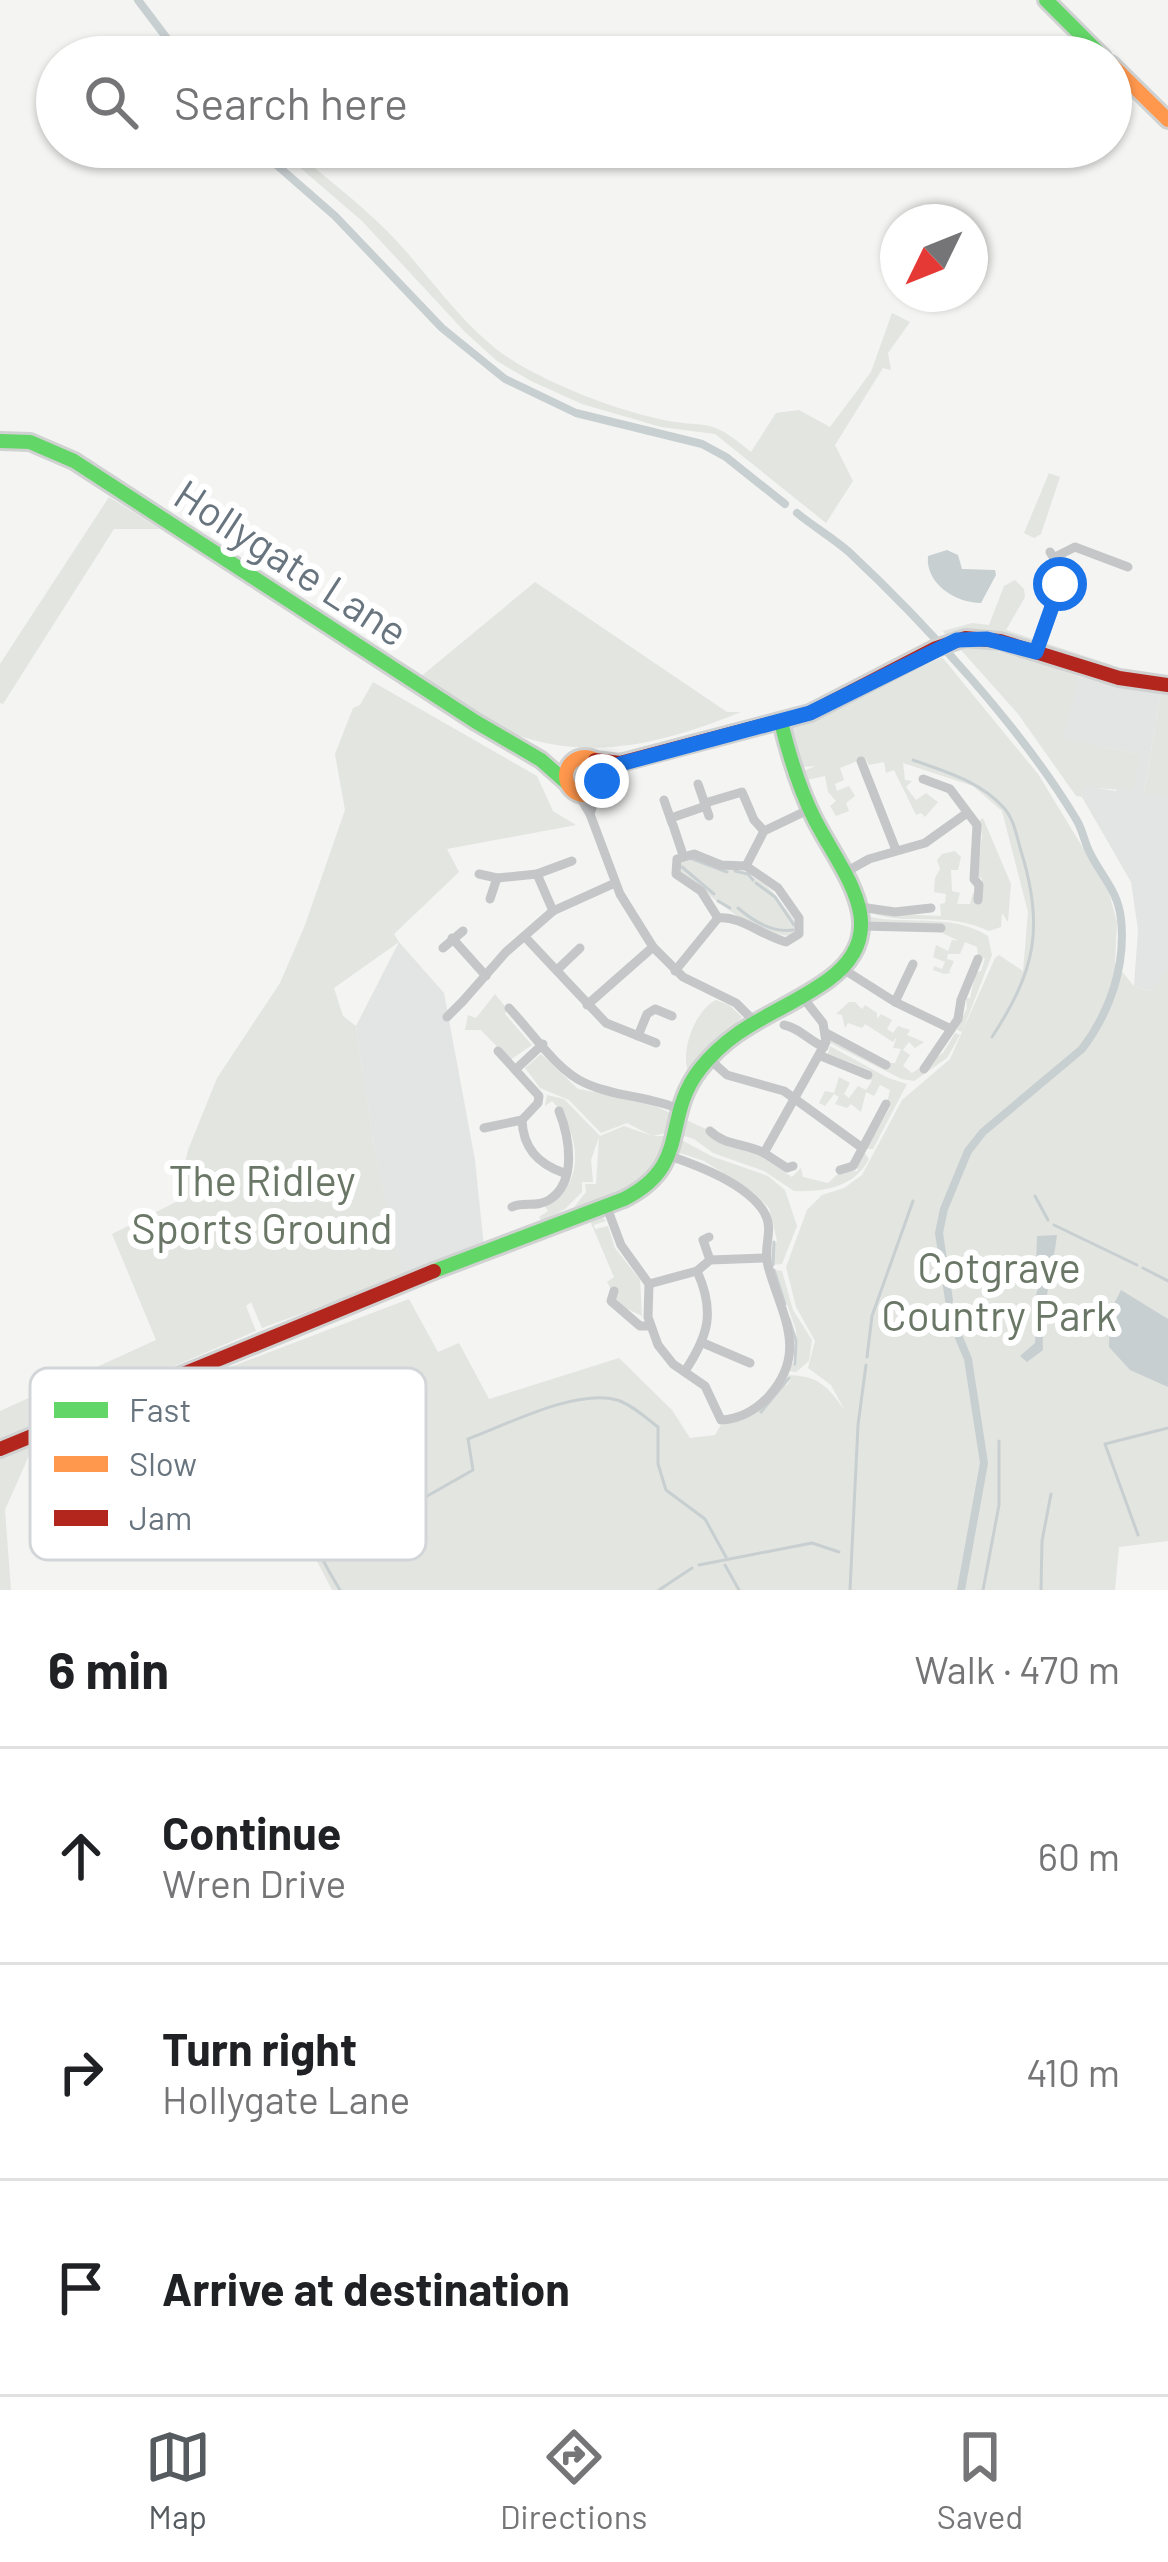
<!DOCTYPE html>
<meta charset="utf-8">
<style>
:root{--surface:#fff;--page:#f2f2f2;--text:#202124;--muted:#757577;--line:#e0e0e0;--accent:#565b5f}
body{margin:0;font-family:Barlow,sans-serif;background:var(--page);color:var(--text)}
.compass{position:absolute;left:880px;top:204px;width:108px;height:108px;border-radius:50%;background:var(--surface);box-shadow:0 3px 9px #0004;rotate:227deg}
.stop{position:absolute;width:36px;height:36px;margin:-27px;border:9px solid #1a73e8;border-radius:50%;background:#fff}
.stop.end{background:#1a73e8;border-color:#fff;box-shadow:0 3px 12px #0008}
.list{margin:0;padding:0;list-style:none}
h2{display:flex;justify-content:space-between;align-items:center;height:156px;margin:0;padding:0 48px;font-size:51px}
h2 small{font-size:39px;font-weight:400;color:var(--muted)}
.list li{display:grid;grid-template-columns:78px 1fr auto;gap:36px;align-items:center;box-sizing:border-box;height:216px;padding:0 48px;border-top:3px solid var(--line)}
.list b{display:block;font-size:45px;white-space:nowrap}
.list p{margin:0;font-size:39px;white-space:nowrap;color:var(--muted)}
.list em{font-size:39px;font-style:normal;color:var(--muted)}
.icon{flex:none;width:66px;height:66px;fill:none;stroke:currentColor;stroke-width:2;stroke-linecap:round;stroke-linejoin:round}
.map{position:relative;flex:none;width:1168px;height:1590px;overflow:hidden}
.search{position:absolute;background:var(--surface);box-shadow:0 3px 9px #0004;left:36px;right:36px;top:36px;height:132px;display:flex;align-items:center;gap:30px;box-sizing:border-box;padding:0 42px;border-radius:66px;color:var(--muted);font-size:45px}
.sheet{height:804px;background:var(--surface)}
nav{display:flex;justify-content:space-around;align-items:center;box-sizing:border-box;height:168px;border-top:3px solid var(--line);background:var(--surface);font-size:33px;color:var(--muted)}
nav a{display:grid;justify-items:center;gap:6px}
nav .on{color:var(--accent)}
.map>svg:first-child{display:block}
.built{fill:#e3e4e4}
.green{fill:#e3e5e1}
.water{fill:#c8cfd1}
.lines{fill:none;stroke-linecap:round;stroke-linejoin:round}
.stream{stroke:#c8cfd1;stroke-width:3}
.canal{stroke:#c8cfd1;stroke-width:8}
.fast-casing{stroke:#d0d1d1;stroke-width:20}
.slow-casing{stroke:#d0d1d1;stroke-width:20}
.jam-casing{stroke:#d0d1d1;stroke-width:20}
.street{stroke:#c5c6c8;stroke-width:9}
.fast{stroke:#63d668;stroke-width:14}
.slow{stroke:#ff974d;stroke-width:14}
.jam{stroke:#b3261e;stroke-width:14}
.route{stroke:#1a73e8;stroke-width:15}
.labels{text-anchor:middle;stroke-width:12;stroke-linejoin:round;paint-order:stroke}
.street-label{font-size:42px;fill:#68757f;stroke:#fff}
.park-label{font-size:42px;fill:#6a7766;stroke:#fff}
.key{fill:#fff;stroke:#d2d6d9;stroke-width:3}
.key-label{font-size:33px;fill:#68757f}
</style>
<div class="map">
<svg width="1168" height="1590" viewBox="0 0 1168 1590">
<rect width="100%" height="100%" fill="#f4f4f3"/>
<g class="built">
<path d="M1080,677l34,9 47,6 -17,100 24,5v171l-16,23 -18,-5 4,-56 -7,-48 -49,-85 2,-11 32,5 20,-38 -75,-15z"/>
<path d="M399,942l45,51 31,167 9,87 -81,32 -29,-132 -18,-121z"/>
</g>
<g class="green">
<path d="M276,147h14c32,28 67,54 97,84 42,42 76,99 128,131 42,25 96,46 144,57 49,11 47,-5 92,33l25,-39 23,-3 31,17 41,-55 21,-59 18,9 -22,31 3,17 -8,-2 -48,77 18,36 -27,42 -111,-89 -54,-7 -79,-23 -51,-23 -34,-20 -32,-29 -103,-111z"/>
<path d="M1049,473l11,4 -19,57 -7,4 -10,-5z"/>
<path d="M109,497l51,32h-46l-111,175 -3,-1v-39z"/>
<path d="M1015,580l9,9 1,8 -19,33 106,35 -3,4 -73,-23 -89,-7 -4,-8 29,-8 17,2 15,-39z"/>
<path d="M535,582l192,130h14c-77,31 -153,52 -234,19 -31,-13 -60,-35 -88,-53z"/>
<path d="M970,646l43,8 67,23 -18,61 74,15 4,5 -7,33 -49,-4 -2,10 -6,-1 -58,-82 -57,-64z"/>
<path d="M942,657l96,117 70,115 9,33 -2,41 19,23 17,5 17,-23v573l-49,6 -4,43h-783l-34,-65 -24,-67 5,-41 -88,-27 -160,61 -26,59 6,80h-11v-135l409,-156 29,53 21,-9 30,56 130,-41 53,52 18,28 25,-3 6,-10 27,-8 33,-34 6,2 4,-7 -4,-3c32,1 39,10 57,34l-13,-24 -23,-17 7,-27 -19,-34 -10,-40 21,-57 15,-15 22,-7 18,-13 40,-75 48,-41 45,-101 4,-3 24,16 5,-59 -26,-101 -29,-25 -70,-23 2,17 7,1 -6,6 10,13 10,-7 12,9 -13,15 -4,-4 -5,2 -22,-45 -8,3 -2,-11 -15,3 -4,-7 -25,10 4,12 -9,4 2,7 12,-5 6,10 -9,7 3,8 -13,5 -6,-10 6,-5 -8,-9 -3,-16 -18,4 -3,-9 11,-5 -13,1 -12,-39z"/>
<path d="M373,682l164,94 16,35 23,14 -129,24 12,23 -65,62 5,8 -65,46 9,28 13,10 18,121 29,130 -141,51 -11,-26 -5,4 10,25 -256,110v-30l156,-71 -44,-106 64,-32 12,-52 29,-72 63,-95 25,-58 40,-115 -10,-56 18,-46 7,-3z"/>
<path d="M1168,690v107l-24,-4 17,-101z"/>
<path d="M983,818l28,66 -3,38 -6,-9 -1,14 -12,4c-47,-21 -75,-4 -119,-18l71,3 -1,-12 5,-1 1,-9 -12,-2 1,-14 5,-9 -3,-9 5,-6 13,-3 6,6 -3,13h-7l1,21 8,2 -3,11h13l3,-11 9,7v-21l-4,-3 4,-41 -3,-14z"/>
<path d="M687,857c36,9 75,14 95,47 7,10 12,12 15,25l-8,7c-45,-5 -74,-39 -109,-64l1,-12z"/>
<path d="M870,917c41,8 82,-4 118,19l4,19 -30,77 -5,-2 10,-22 -1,-10h4l6,-26 5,-1 4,-12 -7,-4 -1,-8 -12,-5 -5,12h-12l-1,5 7,2 -5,11 3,1 -8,1 -11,-4 1,-4 8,3 3,-7 -12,-5 3,-12 12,6 4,-11 7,1 -19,-9 -70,-8z"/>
<path d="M495,994l12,15 -2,5 27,31 -22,15 -29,-30h-16l3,-15 8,3z"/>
<path d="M716,1000l13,5 13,12 -53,56c-10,-20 6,-63 27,-73z"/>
<path d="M849,1002h6l7,7 3,-4 12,8v6l4,-5 11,6 -5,9 6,4 5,-7 12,4 -3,5 17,7 -9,6 -6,-6 -6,8 7,5 -7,11 9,7 31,-20 12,-20 5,2 -13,23 -33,23 -12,-2 -72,-36 1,-6 8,9 2,-3 47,20h7l6,-14 -8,-1 4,-12 -4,6 -28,-18 -3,4 -14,-5 -3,5 -3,-13 -6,-1z"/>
<path d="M830,1046l58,32 19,6 -34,65h-7l25,-43 -4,-3 3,-13 -10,-5 -6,11 -8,-4 -5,20 -10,-8 -4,4 -12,-4 4,-7 -5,-3 -9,12 -6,-3 6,-12 9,2 5,-16 11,6 -6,11 5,4 9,-12 8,4 6,-9 -5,-4 3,-7 -42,-16z"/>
<path d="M541,1054l37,35 66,12 29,13 -3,18 -17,4h16c-3,8 -5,20 -9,28 -14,25 -60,36 -86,43l12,-15 -1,-8h11l3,-47 -8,23 2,22h-11v10l-17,17 -23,13 -3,-5 9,-6 -3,-5c45,-21 33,-79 7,-105l-7,5 2,-11 17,4 36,37 24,-10 28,10 -25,-13 -26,10 -32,-33 -29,-12 -15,-20z"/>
<path d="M684,1119l64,29 44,29 9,-9 2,9 25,6 13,-12h17l-2,-9 8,-10 5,7c-15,29 -46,33 -75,32l-30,-20 -51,-18 -19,-14 -13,-4z"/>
<path d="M680,1139l31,17 57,20 17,14 12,36 -15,38 -11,1v-16l6,-8 -8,-33 -16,-16 -49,-31 -27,-9z"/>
<path d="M599,1213l7,8 -12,4 1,4 13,-3 7,22 25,32 2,36 -23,-11 -12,-23 7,-5 -26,-61z"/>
<path d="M775,1270l7,1 11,39 19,30 -3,21 -13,11 -8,-1 4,-8 5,1 -1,-34z"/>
</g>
<g class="water">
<path d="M947,550l11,5 4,14 33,1 1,5 -15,28c-26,0 -56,-20 -53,-47z"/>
<path d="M1057,1235c-5,40 -16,75 -14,115l-16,12 -7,-6 15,-13 1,-19 -4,-18 11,-32 -7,-9 1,-29z"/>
<path d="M1121,1290l47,29v68l-38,-17 -21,-23 1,-35z"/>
</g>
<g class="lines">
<g class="stream">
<path d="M913,760c33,12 67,21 91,48 10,11 13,29 17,43 24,77 14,120 -29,186"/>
<path d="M690,858l37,14"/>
<path d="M682,867l32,27"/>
<path d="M735,871l13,3 5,6"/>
<path d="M756,883l19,14 19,28"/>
<path d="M718,901l12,7"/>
<path d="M738,908c15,13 34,25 55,22"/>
<path d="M1035,1196l13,24"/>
<path d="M1054,1225l83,40"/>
<path d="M773,1265l1,-23"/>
<path d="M1143,1268l25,13"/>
<path d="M774,1270l11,34"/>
<path d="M789,1319l7,22 -1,23"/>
<path d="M867,1357l5,-41 41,-115"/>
<path d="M761,1412l28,-34"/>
<path d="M279,1417c4,63 28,119 61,173"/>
<path d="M422,1499l51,-29 -5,-31c38,-14 109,-51 149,-39 14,4 29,18 41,27v37l8,26 39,29 21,38"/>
<path d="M1138,1535l-33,-91 63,-16"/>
<path d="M699,1565l113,-22 27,9"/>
<path d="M725,1565l14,25"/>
<path d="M659,1590l33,-22"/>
<path d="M850,1590l8,-165 8,-60"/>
<path d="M983,1590l16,-85v-64"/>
<path d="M1041,1590l1,-49 9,-47"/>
</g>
<g class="canal">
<path d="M138,0l43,57"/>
<path d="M256,147l79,69 107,112 63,51 71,34 126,31 24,13 59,47"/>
<path d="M797,513c17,14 36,25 52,39 77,72 173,177 227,267 7,11 8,23 14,34 12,24 28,38 31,66 5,47 -11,93 -39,130l-99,83 -15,19 -24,58 -5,24 10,67"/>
<path d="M952,1321l16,38 16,104 -23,127"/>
</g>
<defs>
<g id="fast">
<path d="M1046,0l57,57"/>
<path d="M0,441l30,1 44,19 402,261 65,38 26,23"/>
<path d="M434,1271l190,-72c68,-34 37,-80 76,-130 37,-47 82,-56 128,-89 69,-50 13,-108 -14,-162 -15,-30 -25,-63 -33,-96"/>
</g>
<g id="slow">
<path d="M1111,64l57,56"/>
<circle cx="585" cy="776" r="19"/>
</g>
<g id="jam">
<path d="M595,760l25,3 190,-50 126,-65 29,-10 35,3 119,37 49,7"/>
<path d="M0,1449l434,-178"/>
</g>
</defs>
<use href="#fast" class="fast-casing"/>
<use href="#slow" class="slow-casing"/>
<use href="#jam" class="jam-casing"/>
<g class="street">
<path d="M1055,557l20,-10 53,20"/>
<path d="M1037,652c10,-31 35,-70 13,-100"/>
<path d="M861,761l35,89"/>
<path d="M923,779l27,10 27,36 -3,54 5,6 -1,15"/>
<path d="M698,784l11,32"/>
<path d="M578,794l12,20 30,80 33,53 30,30 53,26 16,16"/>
<path d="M664,800l8,23"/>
<path d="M705,803l37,-11 12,28 10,11"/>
<path d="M590,814l9,-27"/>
<path d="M671,818l35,-12"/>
<path d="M673,825l10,30"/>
<path d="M694,854l27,11 25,1 32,22 21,30v16l-13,8c-23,-6 -47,-27 -68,-24l-17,-27 -25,-17 1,-15z"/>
<path d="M746,866l18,-35 46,-22"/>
<path d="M844,873l25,-14 56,-16 42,-30"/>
<path d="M479,874l18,4 40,-4 16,37"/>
<path d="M537,874l35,-13"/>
<path d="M490,899l7,-21"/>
<path d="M860,907l35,5 36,-4"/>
<path d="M862,926l79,2"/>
<path d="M452,938l34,38"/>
<path d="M526,938l80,85 50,20"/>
<path d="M443,948l20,-17"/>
<path d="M843,969l52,33 56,27"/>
<path d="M557,970l23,-22"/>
<path d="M675,971l43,-53"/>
<path d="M463,1001l43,-49 47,-41 62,-28"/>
<path d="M895,1002l18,-38"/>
<path d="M587,1005l66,-58"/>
<path d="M509,1008c22,23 47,62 76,75 30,14 64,13 94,26"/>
<path d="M447,1017l15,-15"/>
<path d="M784,1025c16,3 25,16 40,22"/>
<path d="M826,1033l60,32"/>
<path d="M638,1036l9,-22 8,-5 17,7"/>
<path d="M498,1051l41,45 -1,7 -16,17c1,28 16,44 42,53"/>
<path d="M821,1056l47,19"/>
<path d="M708,1058l19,17 57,16 77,56"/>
<path d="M516,1069l27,-25"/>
<path d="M924,1069l34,-50 3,-19 17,-41"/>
<path d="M484,1128l38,-8"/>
<path d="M710,1131c15,15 36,12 54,22l62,-111 -3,-19 -22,-28"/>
<path d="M764,1153l23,15 6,-2"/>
<path d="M840,1170l13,-4 33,-62"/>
<path d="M606,1205l15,40 28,39 -1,33 10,28 15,19 32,22 16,34c19,-1 35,-10 48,-24 40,-45 12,-82 -1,-130 -6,-19 7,-36 -4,-54 -17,-28 -65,-46 -94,-56"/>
<path d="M512,1207c12,-6 24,1 37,-7 29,-18 20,-64 10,-89"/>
<path d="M709,1237l-6,3 7,20"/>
<path d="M649,1284l48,-13 13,-11 56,-2"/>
<path d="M614,1291l-3,10 29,25h10"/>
<path d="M703,1343l47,20"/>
<path d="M685,1371c24,-36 30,-60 12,-100"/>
</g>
<use href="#fast" class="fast"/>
<use href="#slow" class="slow"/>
<use href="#jam" class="jam"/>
</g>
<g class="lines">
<path class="route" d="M602,781l18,-17 190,-51 147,-73 30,-1 49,13 24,-68"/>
</g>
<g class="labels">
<g class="street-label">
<text transform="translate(291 563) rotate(33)" y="15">Hollygate Lane</text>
</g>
<g class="park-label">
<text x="262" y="1196">The Ridley<tspan x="262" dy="48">Sports Ground</tspan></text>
<text x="999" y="1283">Cotgrave<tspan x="999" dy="48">Country Park</tspan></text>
</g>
</g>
<rect x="30" y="1368" width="396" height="192" rx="18" class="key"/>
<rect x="54" y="1402" width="54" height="16" fill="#63d668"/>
<rect x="54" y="1456" width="54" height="16" fill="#ff974d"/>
<rect x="54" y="1510" width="54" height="16" fill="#b3261e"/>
<g class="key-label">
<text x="129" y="1422">Fast</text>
<text x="129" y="1476">Slow</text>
<text x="129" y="1530">Jam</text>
</g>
</svg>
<svg class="compass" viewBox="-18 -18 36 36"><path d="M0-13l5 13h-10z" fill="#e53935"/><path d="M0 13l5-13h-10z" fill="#757577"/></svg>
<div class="stop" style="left:1060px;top:584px"></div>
<div class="stop end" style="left:602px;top:781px"></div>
<div class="search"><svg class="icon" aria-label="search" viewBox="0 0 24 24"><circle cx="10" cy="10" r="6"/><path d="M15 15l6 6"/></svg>Search here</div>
</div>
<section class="sheet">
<h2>6 min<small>Walk · 470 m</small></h2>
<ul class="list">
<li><svg class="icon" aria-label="ahead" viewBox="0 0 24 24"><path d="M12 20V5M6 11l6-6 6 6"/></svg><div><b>Continue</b><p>Wren Drive</p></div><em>60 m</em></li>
<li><svg class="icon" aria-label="right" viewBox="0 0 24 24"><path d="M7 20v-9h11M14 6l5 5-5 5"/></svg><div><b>Turn right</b><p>Hollygate Lane</p></div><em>410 m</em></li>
<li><svg class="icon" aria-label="arrive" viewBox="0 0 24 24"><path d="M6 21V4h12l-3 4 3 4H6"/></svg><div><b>Arrive at destination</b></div></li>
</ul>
</section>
<nav>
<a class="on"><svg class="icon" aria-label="map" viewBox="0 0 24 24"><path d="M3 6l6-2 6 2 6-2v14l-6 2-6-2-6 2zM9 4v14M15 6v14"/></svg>Map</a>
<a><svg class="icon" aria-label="directions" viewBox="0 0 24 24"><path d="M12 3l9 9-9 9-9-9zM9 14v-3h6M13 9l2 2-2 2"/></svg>Directions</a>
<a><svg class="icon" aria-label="saved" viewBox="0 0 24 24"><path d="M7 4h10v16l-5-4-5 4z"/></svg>Saved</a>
</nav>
